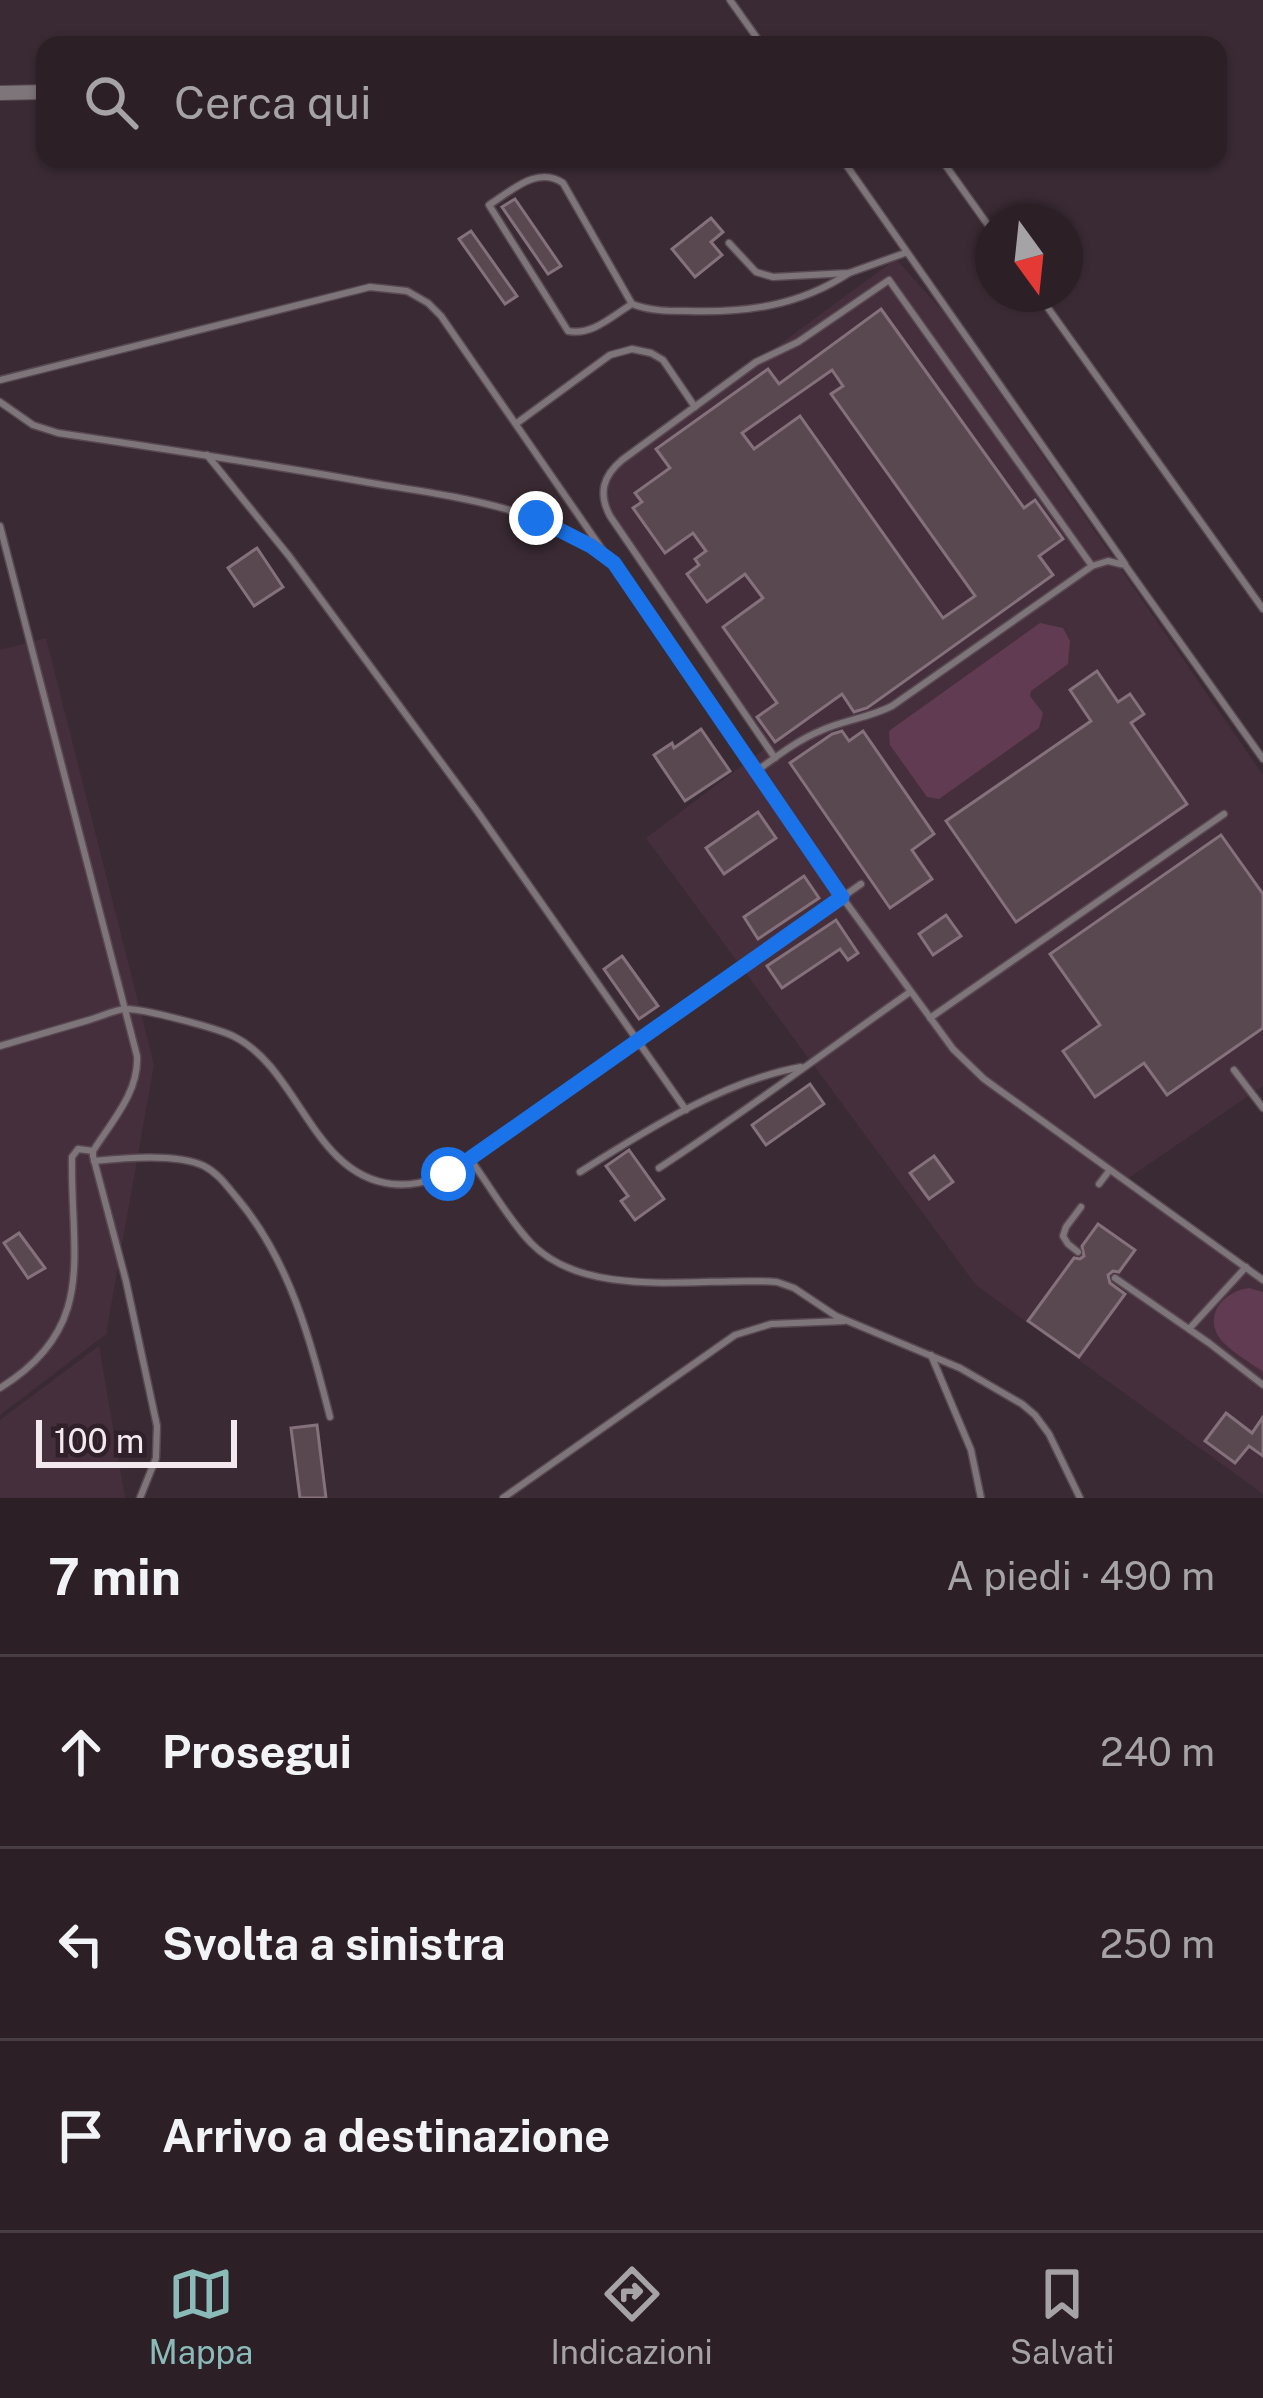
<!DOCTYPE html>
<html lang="it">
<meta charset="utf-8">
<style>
:root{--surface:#2c2026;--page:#382d32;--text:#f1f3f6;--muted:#a6a3a7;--line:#483e43;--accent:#8bbbb9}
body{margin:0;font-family:"Public Sans",sans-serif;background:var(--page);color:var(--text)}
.compass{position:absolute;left:975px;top:204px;width:108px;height:108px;border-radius:50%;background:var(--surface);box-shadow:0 3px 9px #0004;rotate:165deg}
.scale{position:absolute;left:36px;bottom:30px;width:201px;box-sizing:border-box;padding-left:12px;border:6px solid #f3e8ee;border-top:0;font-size:33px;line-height:42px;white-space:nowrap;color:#f3e8ee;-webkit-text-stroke:9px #302029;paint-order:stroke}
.stop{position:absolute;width:36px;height:36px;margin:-27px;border:9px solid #1a73e8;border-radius:50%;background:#fff}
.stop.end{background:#1a73e8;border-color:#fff;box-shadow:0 3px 12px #0008}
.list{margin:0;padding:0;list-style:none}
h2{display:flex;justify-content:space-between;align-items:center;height:156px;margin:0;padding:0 48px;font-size:51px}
h2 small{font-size:39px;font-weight:400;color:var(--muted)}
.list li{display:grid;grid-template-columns:78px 1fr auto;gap:36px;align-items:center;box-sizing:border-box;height:192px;padding:0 48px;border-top:3px solid var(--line)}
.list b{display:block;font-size:45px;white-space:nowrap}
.list em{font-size:39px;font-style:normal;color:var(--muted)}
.icon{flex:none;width:66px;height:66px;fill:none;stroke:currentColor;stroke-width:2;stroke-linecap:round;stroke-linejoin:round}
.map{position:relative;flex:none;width:1263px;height:1498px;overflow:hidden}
.search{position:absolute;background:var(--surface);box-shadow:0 3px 9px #0004;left:36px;right:36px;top:36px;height:132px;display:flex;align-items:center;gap:30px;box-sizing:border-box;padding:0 42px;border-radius:24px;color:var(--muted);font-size:45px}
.sheet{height:732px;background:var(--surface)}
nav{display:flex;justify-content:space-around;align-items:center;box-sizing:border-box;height:168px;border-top:3px solid var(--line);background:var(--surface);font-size:33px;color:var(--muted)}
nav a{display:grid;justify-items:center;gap:6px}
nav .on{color:var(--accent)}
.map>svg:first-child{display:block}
.built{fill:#462f3c}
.green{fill:#613b51}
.building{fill:#5a4851;stroke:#84717b;stroke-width:3;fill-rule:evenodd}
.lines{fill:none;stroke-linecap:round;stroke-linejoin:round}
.service-casing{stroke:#584851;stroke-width:9}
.minor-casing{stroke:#584851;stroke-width:16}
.service{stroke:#7e757a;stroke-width:6}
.minor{stroke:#7e757a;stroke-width:14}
.route{stroke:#1a73e8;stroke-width:15}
</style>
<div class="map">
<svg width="1263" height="1498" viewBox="0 0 1263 1498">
<rect width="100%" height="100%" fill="#3a2a33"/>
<g class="built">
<path d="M896,259l48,54 319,462v311l-139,95 139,99v214l-287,-209 -330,-447 121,-91 -157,-231 -7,-29 19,-27z"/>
<path d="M46,638l108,427 -48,269 -106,81v-765z"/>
<path d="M99,1346l26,152h-125v-78z"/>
</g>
<g class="green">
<path d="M1040,623l23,5 7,13 -2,23 -37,27 -1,5 13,17 -4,15 -100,71 -12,-2 -37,-52 -1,-14z"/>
<path d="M1249,1288l14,4v80c-12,-9 -28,-18 -39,-29 -23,-24 -3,-51 25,-55z"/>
</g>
<g class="building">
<path d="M515,199l46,67 -13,8 -46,-67z"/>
<path d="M711,218l12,14 -12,10 11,13 -27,22 -23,-28z"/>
<path d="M471,231l46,65 -12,8 -46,-65z"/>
<path d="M881,309l143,199 11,-8 28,39 -24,17 14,19 -186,133 -13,4 -12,-18 -67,48 -18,-25 20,-14 -54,-76 40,-29 -18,-24 -38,28 -20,-28 12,-9 -4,-6 11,-8 -13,-18 -28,20 -32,-45 9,-6 -7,-9 35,-25 -14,-19 112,-80 11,15zM832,370l11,16 -12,8 144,202 -32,22 -143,-202 -46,33 -12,-16z"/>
<path d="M257,548l26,39 -29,19 -26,-38z"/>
<path d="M1097,671l21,31 12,-8 14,20 -13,9 56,81 -171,118 -70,-101 145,-100 -21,-31z"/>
<path d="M701,729l29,42 -45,30 -31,-46 18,-12 2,5z"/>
<path d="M842,731l7,10 14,-10 71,103 -22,16 20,29 -42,29 -100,-145 42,-29z"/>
<path d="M758,812l18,26 -52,36 -18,-26z"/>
<path d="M1221,835l42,59v134l-96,67 -23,-32 -49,34 -32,-46 37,-26 -50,-71z"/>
<path d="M804,876l15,22 -61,41 -14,-22z"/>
<path d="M946,915l15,21 -28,19 -14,-21z"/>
<path d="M836,920l22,33 -10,7 -8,-11 -58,39 -15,-22z"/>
<path d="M622,956l36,50 -19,13 -35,-50z"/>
<path d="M810,1084l14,20 -58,41 -14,-20z"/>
<path d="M629,1150l35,49 -29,21 -14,-19 7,-5 -22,-30z"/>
<path d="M934,1156l19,26 -24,17 -19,-26z"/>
<path d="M1098,1224l37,26 -16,22 -6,-1 -5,4 2,8 15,11 -46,63 -51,-36 46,-63 6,1 4,-3 -2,-10z"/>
<path d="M19,1233l26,35 -17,10 -24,-35z"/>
<path d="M1226,1413l26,20 11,-16v39l-14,-10 -14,17 -30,-22z"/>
<path d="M317,1425l9,73h-26l-9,-70z"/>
</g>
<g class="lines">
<defs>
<g id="service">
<path d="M730,0l32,45"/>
<path d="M842,159l283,405"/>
<path d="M941,159l52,73"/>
<path d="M729,243l27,29 17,5 76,-4 56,-20"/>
<path d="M1038,294l225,315"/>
<path d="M632,304c-20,12 -40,32 -64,27l-79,-126c22,-14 49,-40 74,-22l69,121c18,7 36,7 55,7 59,2 112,-5 162,-38"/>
<path d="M0,380l370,-93 37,4 21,12 13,13 401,581 111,152 31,30 279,201"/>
<path d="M0,402l33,23 25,8c101,15 202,30 302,48 85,15 175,22 246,76"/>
<path d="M517,423l93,-68 22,-6 19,4 12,7 32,47"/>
<path d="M207,455l82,101 188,255 209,299"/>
<path d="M0,526l137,530c2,36 -25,65 -44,95v5l33,125 31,145 -1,32 -16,40"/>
<path d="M775,758l-165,-242c-12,-23 -7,-40 12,-56l134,-98 42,-20 91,-62 203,286"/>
<path d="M755,772c21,-15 41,-31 65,-41 23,-11 49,-13 72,-25l200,-140 16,-5 17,4 138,194"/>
<path d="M861,884l-391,275c20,27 38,60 61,84 57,59 173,33 246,39l17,6 42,28 124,52 62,36 13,11 14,19 31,64"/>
<path d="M930,1018l294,-204"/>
<path d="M0,1046c30,-9 59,-17 89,-26 11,-3 25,-10 36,-11 17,-1 91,19 108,27 66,32 79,139 159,148 30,3 53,-8 77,-25"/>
<path d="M1234,1070l29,38"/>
<path d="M94,1161c29,-3 83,-8 110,5 14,7 23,20 33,32 53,63 73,141 93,219"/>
<path d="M659,1168c86,-56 167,-117 251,-176"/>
<path d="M580,1172c65,-41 143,-91 221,-105"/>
<path d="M1099,1184l10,-13"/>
<path d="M1078,1252l-10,-8 -5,-8 3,-9 15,-20"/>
<path d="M1115,1278l94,65 54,42"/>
<path d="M1189,1329l57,-62"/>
<path d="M931,1355l40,95 10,48"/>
<path d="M0,1388c99,-61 70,-134 72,-231l6,-8 15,2"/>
<path d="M503,1498l232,-163 36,-11 73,-3"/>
</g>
<path id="minor" d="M0,93l45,-1"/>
</defs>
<use href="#service" class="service-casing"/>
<use href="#minor" class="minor-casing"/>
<use href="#service" class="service"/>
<use href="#minor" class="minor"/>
</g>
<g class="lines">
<path class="route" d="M448,1174l394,-277 -228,-334 -23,-17 -55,-28"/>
</g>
</svg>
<svg class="compass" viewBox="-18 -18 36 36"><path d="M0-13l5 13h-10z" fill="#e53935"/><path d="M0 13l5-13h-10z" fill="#a6a3a7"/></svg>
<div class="scale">100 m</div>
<div class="stop" style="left:448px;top:1174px"></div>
<div class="stop end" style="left:536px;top:518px"></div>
<div class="search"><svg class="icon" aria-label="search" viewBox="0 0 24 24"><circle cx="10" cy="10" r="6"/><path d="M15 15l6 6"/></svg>Cerca qui</div>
</div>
<section class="sheet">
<h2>7 min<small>A piedi · 490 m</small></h2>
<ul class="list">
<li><svg class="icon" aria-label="ahead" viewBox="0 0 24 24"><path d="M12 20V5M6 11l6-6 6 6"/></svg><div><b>Prosegui</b></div><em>240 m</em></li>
<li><svg class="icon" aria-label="left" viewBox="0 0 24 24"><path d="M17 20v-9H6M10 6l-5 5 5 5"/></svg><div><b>Svolta a sinistra</b></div><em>250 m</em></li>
<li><svg class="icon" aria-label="arrive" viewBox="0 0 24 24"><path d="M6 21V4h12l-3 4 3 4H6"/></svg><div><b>Arrivo a destinazione</b></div></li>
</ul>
</section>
<nav>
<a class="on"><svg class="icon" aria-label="map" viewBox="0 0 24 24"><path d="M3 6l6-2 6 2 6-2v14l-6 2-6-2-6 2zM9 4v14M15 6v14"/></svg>Mappa</a>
<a><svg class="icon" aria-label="directions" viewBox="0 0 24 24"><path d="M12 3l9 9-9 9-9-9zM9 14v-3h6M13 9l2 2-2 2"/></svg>Indicazioni</a>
<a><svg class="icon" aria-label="saved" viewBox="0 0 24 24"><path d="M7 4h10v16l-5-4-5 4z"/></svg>Salvati</a>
</nav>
